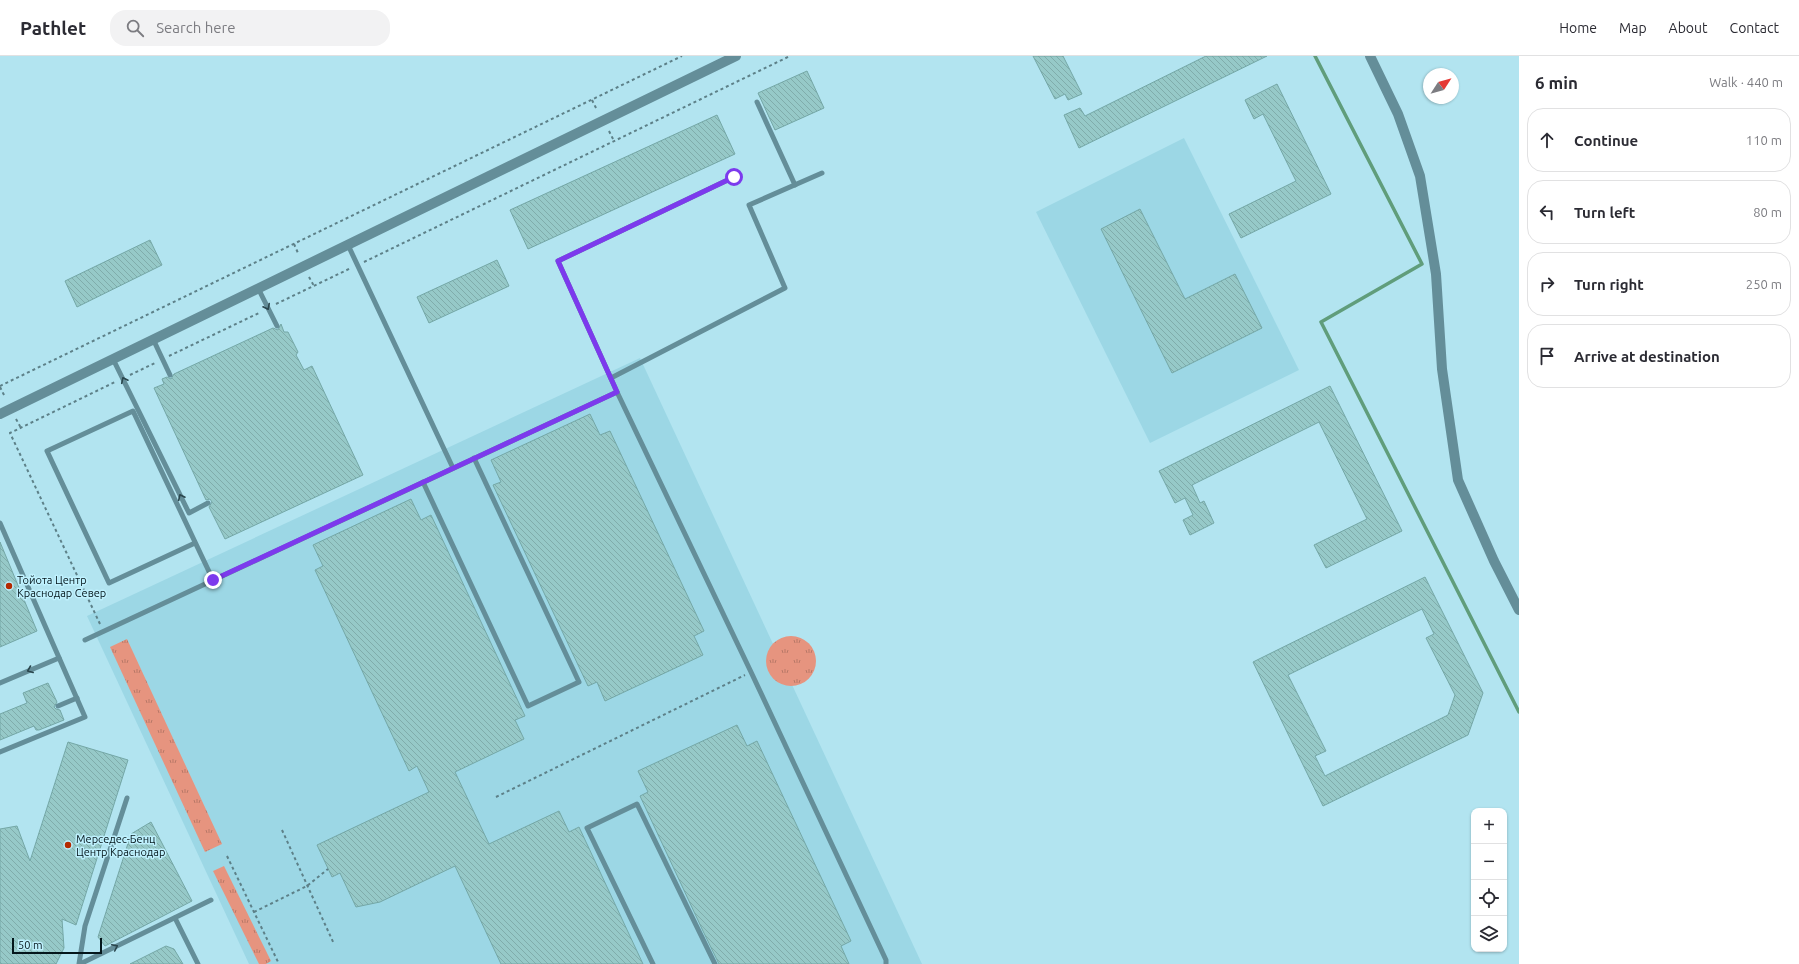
<!DOCTYPE html>
<meta charset="utf-8">
<style>
:root{--surface:#fff;--page:#f2f2f3;--text:#2b2b33;--muted:#7c7c81;--line:#e1e1e2}
body{margin:0;font-family:Ubuntu,sans-serif;background:var(--page);color:var(--text)}
.controls{position:absolute;right:12px;bottom:12px;display:grid;overflow:hidden;border-radius:8px;box-shadow:0 1px 3px #0004}
.controls button{width:36px;height:36px;display:grid;place-items:center;padding:0;border:0;border-bottom:1px solid var(--line);background:var(--surface);color:var(--text);font:20px sans-serif}
.compass{position:absolute;left:1423px;top:12px;width:36px;height:36px;border-radius:50%;background:var(--surface);box-shadow:0 1px 3px #0004;rotate:54deg}
.scale{position:absolute;left:12px;bottom:10px;width:90px;box-sizing:border-box;padding-left:4px;border:2px solid #04161b;border-top:0;font-size:11px;line-height:14px;white-space:nowrap;color:#04161b;-webkit-text-stroke:3px #bff1fe;paint-order:stroke}
.stop{position:absolute;width:12px;height:12px;margin:-9px;border:3px solid #7c3aed;border-radius:50%;background:#fff}
.stop.end{background:#7c3aed;border-color:#fff;box-shadow:0 1px 4px #0008}
.list{margin:0;padding:0;list-style:none}
h2{display:flex;justify-content:space-between;align-items:center;height:52px;margin:0;padding:0 16px;font-size:17px}
h2 small{font-size:13px;font-weight:400;color:var(--muted)}
.list li{display:grid;grid-template-columns:26px 1fr auto;gap:12px;align-items:center;box-sizing:border-box;height:64px;margin:0 8px 8px;padding:0 8px;border:1px solid var(--line);border-radius:16px}
.list b{display:block;font-size:15px;white-space:nowrap}
.list em{font-size:13px;font-style:normal;color:var(--muted)}
.icon{flex:none;width:22px;height:22px;fill:none;stroke:currentColor;stroke-width:2;stroke-linecap:round;stroke-linejoin:round}
.map{position:relative;flex:none;width:1519px;height:908px;overflow:hidden}
header{display:flex;align-items:center;gap:24px;box-sizing:border-box;height:56px;padding:0 20px;background:var(--surface);border-bottom:1px solid var(--line)}
header strong{font-size:19px}
nav{display:flex;gap:22px;margin-inline-start:auto;font-size:14px}
.search{width:280px;height:36px;background:var(--page);display:flex;align-items:center;gap:10px;box-sizing:border-box;padding:0 14px;border-radius:16px;color:var(--muted);font-size:15px}
main{display:flex}
aside{flex:1;background:var(--surface)}
.map>svg:first-child{display:block}
.built{fill:#9cd7e5}
.grass{fill:url(#grass-tufts)}
.lines{fill:none;stroke-linecap:round;stroke-linejoin:round}
.stream{stroke:#609d7b;stroke-width:3.5}
.building{fill:url(#building-back-hatch);stroke:#74a7a6;fill-rule:evenodd}
.path{stroke:#5d8088;stroke-width:2;stroke-dasharray:3 3;stroke-linecap:butt}
.service{stroke:#648e99;stroke-width:5}
.minor{stroke:#648e99;stroke-width:10}
.oneway{stroke:#2a464d}
.route{stroke:#7c3aed;stroke-width:5}
.poi-dot{fill:#b42a00;stroke:#bff1fe;stroke-width:1.5}
.labels{text-anchor:middle;stroke-width:3;stroke-linejoin:round;paint-order:stroke}
.poi-label{font-size:11px;fill:#04161b;stroke:#bff1fe;text-anchor:start}
</style>
<header>
<strong>Pathlet</strong>
<div class="search"><svg class="icon" aria-label="search" viewBox="0 0 24 24"><circle cx="10" cy="10" r="6"/><path d="M15 15l6 6"/></svg>Search here</div>
<nav><a>Home</a><a>Map</a><a>About</a><a>Contact</a></nav>
</header>
<main>
<div class="map">
<svg width="1519" height="908" viewBox="0 0 1519 908">
<defs>
<pattern id="grass-tufts" width="24" height="20" patternUnits="userSpaceOnUse"><rect width="24" height="20" fill="#e6947f"/><path d="M3 7l-1-3M5 7V3M7 7l1-3M15 17l-1-3M17 17v-4M19 17l1-3" fill="none" stroke="#b87867"/></pattern>
<pattern id="building-back-hatch" width="6" height="6" patternUnits="userSpaceOnUse"><rect width="6" height="6" fill="#96c9c8"/><path d="M-1 5l2 2M0 0l6 6M5-1l2 2" fill="none" stroke="#80acab"/></pattern>
</defs>
<rect width="100%" height="100%" fill="#b2e4f0"/>
<g class="built">
<path d="M1184,82l115,232 -149,73 -114,-231z"/>
<path d="M640,302l282,606h-673l-162,-348z"/>
</g>
<g class="grass">
<circle cx="791" cy="605" r="25"/>
<path d="M127,583l95,205 -17,8 -95,-205z"/>
<path d="M224,810l47,95 -5,3h-7l-46,-93z"/>
</g>
<g class="lines">
<path class="stream" d="M1315,0l107,208 -101,58 198,390"/>
</g>
<g class="building">
<path d="M1033,0h30l19,38 -14,6 -3,-6 -10,5z"/>
<path d="M1206,0h61l-188,92 -15,-33 16,-7 5,8z"/>
<path d="M807,15l17,37 -49,22 -17,-37z"/>
<path d="M1277,28l54,110 -90,44 -12,-24 67,-33 -33,-67 -9,5 -9,-19z"/>
<path d="M717,59l18,39 -207,95 -18,-39z"/>
<path d="M1140,153l45,90 50,-25 27,54 -90,45 -71,-144z"/>
<path d="M150,184l12,25 -85,42 -12,-26z"/>
<path d="M497,204l12,26 -80,37 -12,-26z"/>
<path d="M281,268l3,8h4l10,20 -2,3 8,15 8,-4 51,109 -138,64 -16,-32 3,-5 -2,-3 -4,1 -52,-112 10,-4 -2,-5 5,-2 4,2 3,-5 99,-46 5,2z"/>
<path d="M1330,330l72,145 -76,37 -12,-23 53,-26 -48,-97 -127,63 8,18 4,-2 10,22 -24,12 -7,-15 10,-5 -8,-17 -10,5 -16,-32z"/>
<path d="M590,358l10,21 10,-4 94,200 -10,5 9,19 -98,46 -8,-19 -9,4 -95,-201 8,-3 -10,-22z"/>
<path d="M411,443l10,21 10,-5 94,201 -10,4 9,19 -69,33 34,72 70,-33 10,21 10,-5 64,137h-142l-46,-98 -75,36 -24,5 -16,-34 -8,4 -15,-32 112,-53 -12,-26 -8,5 -94,-201 8,-4 -10,-21z"/>
<path d="M0,486l37,89 -37,16z"/>
<path d="M1425,521l58,116 -15,42 -145,71 -70,-144zM1422,553l12,25 -8,4 29,57 -7,20 -123,61 -10,-20 11,-5 -38,-76z"/>
<path d="M48,627l9,19 -3,5 2,2 4,1 4,10 -25,10h-3l-2,-4 -34,14v-26l27,-11 -4,-10z"/>
<path d="M737,669l10,21 10,-5 94,200 -10,5 8,18h-130l-16,-33 -63,-135 8,-4 -10,-21z"/>
<path d="M68,686l60,18 -52,165 -14,-6 2,29 -8,16h-56v-135l17,-3 13,35z"/>
<path d="M151,766l41,79 -87,45 -7,-9 33,-103z"/>
<path d="M166,890l8,3 9,15h-53z"/>
</g>
<g class="lines">
<g class="path">
<path d="M592,44l5,10"/>
<path d="M609,75l5,10"/>
<path d="M294,188l4,9"/>
<path d="M364,206l426,-206"/>
<path d="M309,221l5,9"/>
<path d="M276,248l75,-36"/>
<path d="M169,300l92,-44"/>
<path d="M130,319l25,-12"/>
<path d="M0,330l682,-330"/>
<path d="M0,331l5,10"/>
<path d="M16,363l5,9"/>
<path d="M100,568l-90,-191 105,-51"/>
<path d="M496,741l249,-122"/>
<path d="M282,774l52,114"/>
<path d="M227,800l52,108"/>
<path d="M254,856l53,-26 21,-17"/>
</g>
<g class="service">
<path d="M757,46l38,83"/>
<path d="M348,189l105,223"/>
<path d="M258,232l19,38"/>
<path d="M153,283l17,36"/>
<path d="M113,303l76,154 19,-10"/>
<path d="M611,322l174,-90 -36,-83 73,-32"/>
<path d="M617,336l-59,-131 176,-84"/>
<path d="M423,426l105,224 51,-24 -105,-224"/>
<path d="M0,467l85,194 -85,35"/>
<path d="M195,487l-86,40 -62,-132 86,-40 80,169"/>
<path d="M85,584l532,-248 134,280 135,288v4"/>
<path d="M0,627l59,-25"/>
<path d="M58,650l19,-8"/>
<path d="M175,862l23,46"/>
<path d="M79,908l6,-38 42,-128"/>
<path d="M80,908l131,-64"/>
<path d="M653,908l-66,-136 50,-24 78,160"/>
</g>
<g class="minor">
<path d="M1370,0l28,58 22,62 16,98 6,95 16,111 36,81 25,49"/>
<path d="M0,358l736,-358"/>
</g>
</g>
<defs><path id="oneway-chevron" d="M-2-3.5L2.5 0L-2 3.5" fill="none" stroke-width="1.6" stroke-linecap="round" stroke-linejoin="round"/></defs>
<g class="oneway">
<use href="#oneway-chevron" transform="translate(267 251) rotate(63)"/>
<use href="#oneway-chevron" transform="translate(124 324) rotate(-116)"/>
<use href="#oneway-chevron" transform="translate(181 441) rotate(-116)"/>
<use href="#oneway-chevron" transform="translate(30 614) rotate(158)"/>
<use href="#oneway-chevron" transform="translate(115 891) rotate(-26)"/>
</g>
<g class="lines">
<path class="route" d="M213,524l404,-188 -59,-131 176,-84"/>
</g>
<g class="poi-dot">
<circle cx="9" cy="530" r="4"/>
<circle cx="68" cy="789" r="4"/>
</g>
<g class="labels">
<g class="poi-label">
<text x="17" y="528">Тойота Центр<tspan x="17" dy="13">Краснодар Север</tspan></text>
<text x="76" y="787">Мерседес-Бенц<tspan x="76" dy="13">Центр Краснодар</tspan></text>
</g>
</g>
</svg>
<div class="controls">
<button>+</button>
<button>−</button>
<button><svg class="icon" aria-label="locate" viewBox="0 0 24 24"><circle cx="12" cy="12" r="6"/><path d="M12 2v4M12 18v4M2 12h4M18 12h4"/></svg></button>
<button><svg class="icon" aria-label="layers" viewBox="0 0 24 24"><path d="M12 4l9 5-9 5-9-5zM3 14l9 5 9-5"/></svg></button>
</div>
<svg class="compass" viewBox="-18 -18 36 36"><path d="M0-13l5 13h-10z" fill="#e53935"/><path d="M0 13l5-13h-10z" fill="#7c7c81"/></svg>
<div class="scale">50 m</div>
<div class="stop" style="left:734px;top:121px"></div>
<div class="stop end" style="left:213px;top:524px"></div>
</div>
<aside>
<h2>6 min<small>Walk · 440 m</small></h2>
<ul class="list">
<li><svg class="icon" aria-label="ahead" viewBox="0 0 24 24"><path d="M12 20V5M6 11l6-6 6 6"/></svg><div><b>Continue</b></div><em>110 m</em></li>
<li><svg class="icon" aria-label="left" viewBox="0 0 24 24"><path d="M17 20v-9H6M10 6l-5 5 5 5"/></svg><div><b>Turn left</b></div><em>80 m</em></li>
<li><svg class="icon" aria-label="right" viewBox="0 0 24 24"><path d="M7 20v-9h11M14 6l5 5-5 5"/></svg><div><b>Turn right</b></div><em>250 m</em></li>
<li><svg class="icon" aria-label="arrive" viewBox="0 0 24 24"><path d="M6 21V4h12l-3 4 3 4H6"/></svg><div><b>Arrive at destination</b></div></li>
</ul>
</aside>
</main>
